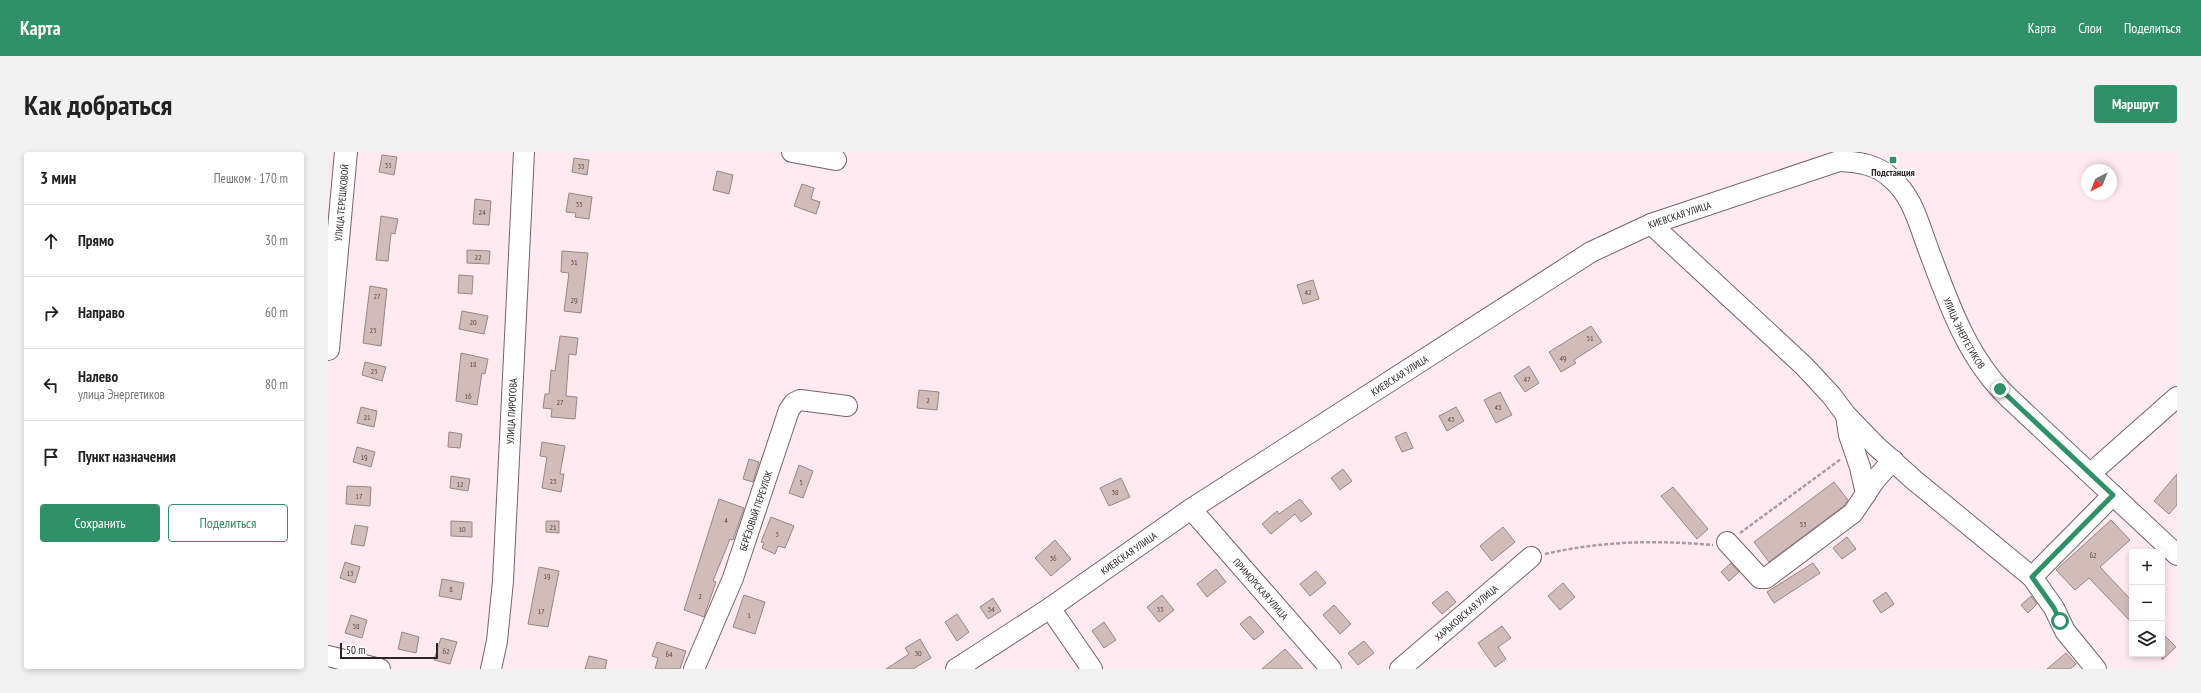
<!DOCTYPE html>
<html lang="ru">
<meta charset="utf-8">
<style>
:root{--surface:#fff;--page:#f2f2f2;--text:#222;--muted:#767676;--line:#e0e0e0;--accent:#2f906a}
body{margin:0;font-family:"PT Sans Narrow",sans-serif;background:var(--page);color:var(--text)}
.controls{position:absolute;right:12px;bottom:12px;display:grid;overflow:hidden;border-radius:4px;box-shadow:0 2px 6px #0003}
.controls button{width:36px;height:36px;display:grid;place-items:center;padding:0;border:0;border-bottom:1px solid var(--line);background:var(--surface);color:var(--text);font:20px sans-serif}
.compass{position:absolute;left:1753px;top:12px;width:36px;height:36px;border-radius:50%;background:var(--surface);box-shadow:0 2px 6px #0003;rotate:222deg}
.scale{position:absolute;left:12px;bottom:10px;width:98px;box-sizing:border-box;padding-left:4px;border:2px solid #2c2427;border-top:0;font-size:11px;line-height:14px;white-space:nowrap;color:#2c2427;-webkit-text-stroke:3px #fdfdfd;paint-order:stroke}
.stop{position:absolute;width:12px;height:12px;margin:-9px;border:3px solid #2f906a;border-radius:50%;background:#fff}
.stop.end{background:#2f906a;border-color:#fff;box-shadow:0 1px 4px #0008}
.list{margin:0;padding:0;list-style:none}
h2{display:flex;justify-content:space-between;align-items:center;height:52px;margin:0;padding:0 16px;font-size:17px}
h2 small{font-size:13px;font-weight:400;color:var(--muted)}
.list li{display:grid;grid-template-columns:26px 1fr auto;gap:12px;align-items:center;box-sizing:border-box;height:72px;padding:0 16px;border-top:1px solid var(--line)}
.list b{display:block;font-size:15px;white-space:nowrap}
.list p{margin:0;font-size:13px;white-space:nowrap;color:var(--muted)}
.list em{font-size:13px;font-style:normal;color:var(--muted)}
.actions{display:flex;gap:8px;padding:12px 16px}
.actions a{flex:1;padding:9px 0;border:1px solid var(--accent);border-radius:4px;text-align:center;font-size:14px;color:var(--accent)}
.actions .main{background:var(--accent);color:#fff}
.icon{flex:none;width:22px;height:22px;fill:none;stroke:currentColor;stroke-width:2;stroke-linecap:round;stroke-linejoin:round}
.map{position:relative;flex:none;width:1849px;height:517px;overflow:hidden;border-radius:4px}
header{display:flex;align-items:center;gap:24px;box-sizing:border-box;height:56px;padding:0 20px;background:var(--accent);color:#fff}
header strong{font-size:19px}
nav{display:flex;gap:22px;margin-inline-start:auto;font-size:14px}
.intro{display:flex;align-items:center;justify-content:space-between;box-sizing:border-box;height:96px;padding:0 24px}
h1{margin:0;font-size:28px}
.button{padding:10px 18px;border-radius:4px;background:var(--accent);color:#fff;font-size:14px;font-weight:700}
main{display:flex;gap:24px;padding:0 24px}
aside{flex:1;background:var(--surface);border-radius:4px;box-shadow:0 2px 6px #0003}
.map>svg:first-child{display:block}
.building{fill:#d2bcb9;stroke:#998582}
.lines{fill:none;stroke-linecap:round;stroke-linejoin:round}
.minor-casing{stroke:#76646b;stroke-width:22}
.major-casing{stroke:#76646b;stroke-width:24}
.path{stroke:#ab9ba1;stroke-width:2.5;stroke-dasharray:4 2;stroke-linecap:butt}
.minor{stroke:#fff;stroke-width:20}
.major{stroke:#fff;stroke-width:22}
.route{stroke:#2f906a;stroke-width:5}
.poi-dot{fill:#2f906a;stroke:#fdfdfd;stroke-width:1.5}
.labels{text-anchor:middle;stroke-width:3.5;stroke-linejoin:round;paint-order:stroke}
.number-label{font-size:8px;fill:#564a4c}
.poi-label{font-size:10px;font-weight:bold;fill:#2c2427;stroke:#fdfdfd}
.street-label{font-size:10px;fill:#2c2427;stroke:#fdfdfd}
</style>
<header>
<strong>Карта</strong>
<nav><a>Карта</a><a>Слои</a><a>Поделиться</a></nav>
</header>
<div class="intro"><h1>Как добраться</h1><a class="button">Маршрут</a></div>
<main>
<aside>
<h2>3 мин<small>Пешком · 170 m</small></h2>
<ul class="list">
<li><svg class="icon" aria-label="ahead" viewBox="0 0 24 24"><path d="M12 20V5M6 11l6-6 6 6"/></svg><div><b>Прямо</b></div><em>30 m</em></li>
<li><svg class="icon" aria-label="right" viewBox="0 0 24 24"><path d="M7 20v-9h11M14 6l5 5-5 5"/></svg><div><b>Направо</b></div><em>60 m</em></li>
<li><svg class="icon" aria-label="left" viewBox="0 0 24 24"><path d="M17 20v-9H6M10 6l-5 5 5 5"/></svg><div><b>Налево</b><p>улица Энергетиков</p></div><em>80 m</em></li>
<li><svg class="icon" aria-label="arrive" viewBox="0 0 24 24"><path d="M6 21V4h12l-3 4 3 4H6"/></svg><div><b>Пункт назначения</b></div></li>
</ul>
<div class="actions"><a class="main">Сохранить</a><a>Поделиться</a></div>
</aside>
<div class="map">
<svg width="1849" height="517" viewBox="0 0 1849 517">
<rect width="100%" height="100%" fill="#ffeaf2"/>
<g class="building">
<path d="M54,3l15,2 -3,18 -15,-3z"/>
<path d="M246,6l15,2 -2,15 -15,-3z"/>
<path d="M389,19l16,4 -4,19 -16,-4z"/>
<path d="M474,32l12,4 -3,11 9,3 -4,12 -22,-8z"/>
<path d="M241,41l23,4 -3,22 -14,-2 1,-4 -10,-1z"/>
<path d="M147,47l16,2 -2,24 -16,-1z"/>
<path d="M53,64l17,3 -3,15 -4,-1 -3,28 -12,-1z"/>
<path d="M139,98l23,1 -1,13 -22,-1z"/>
<path d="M234,99l26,2 -7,60 -17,-2 5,-38 -8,-1z"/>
<path d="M131,123l14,1 -1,18 -14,-1z"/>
<path d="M985,128l6,19 -16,5 -6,-19z"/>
<path d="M42,134l17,3 -6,57 -18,-3z"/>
<path d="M134,159l26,5 -4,18 -25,-5z"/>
<path d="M1263,174l11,16 -28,18 2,3 -15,9 -12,-20z"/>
<path d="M232,184l18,2 -2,17 -7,-1 -3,42 11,1 -2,22 -24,-2 1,-8 -9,-1 2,-14h4l2,-24 4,1z"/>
<path d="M133,201l27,6 -3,15 -3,-1 -5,32 -21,-4z"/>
<path d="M37,210l21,5 -4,14 -20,-6z"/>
<path d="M1201,214l10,17 -14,9 -11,-16z"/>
<path d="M591,238l20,2 -2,18 -20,-2z"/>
<path d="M1172,240l12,23 -16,8 -12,-23z"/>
<path d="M33,255l16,4 -3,16 -17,-4z"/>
<path d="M1128,255l8,14 -17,10 -8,-15z"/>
<path d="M121,280l13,2 -2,14 -12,-1z"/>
<path d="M1078,280l7,16 -11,4 -7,-15z"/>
<path d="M214,290l23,4 -5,28h4l-3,18 -19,-4 5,-31 -7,-1z"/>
<path d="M29,295l18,5 -4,15 -18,-5z"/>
<path d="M421,307l10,3 -6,20 -10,-3z"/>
<path d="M471,313l14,6 -10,27 -14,-5z"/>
<path d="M1015,317l9,12 -12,9 -9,-12z"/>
<path d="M1849,322v31l-8,9 -15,-13z"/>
<path d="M123,324l19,3 -2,12 -18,-3z"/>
<path d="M793,326l9,19 -21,9 -9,-18z"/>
<path d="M1506,330l14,18 -3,5 -76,57 -15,-20z"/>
<path d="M19,334l24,1 -1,19 -24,-2z"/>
<path d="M1345,335l35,42 -11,10 -36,-43z"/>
<path d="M391,347l25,9 -11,32 -3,-1 -17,42 3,1 -12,35 -20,-7z"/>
<path d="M972,347l12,15 -11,8 -6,-8 -24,20 -9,-10 15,-13 2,3z"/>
<path d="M443,365l23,9 -9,22 -7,-2 -3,8 -13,-6 2,-5 -3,-1z"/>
<path d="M1783,368l19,20 -30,27 32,34v22l-43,-45 -14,12 -19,-20z"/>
<path d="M123,369l21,1v15l-21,-1z"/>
<path d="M218,369h13v12l-13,-1z"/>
<path d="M27,373l13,2 -4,19 -13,-2z"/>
<path d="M1175,375l12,15 -23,19 -12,-15z"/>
<path d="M1519,385l9,12 -14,10 -9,-11z"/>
<path d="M727,388l16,19 -20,17 -16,-18z"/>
<path d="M17,410l15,5 -5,16 -15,-5z"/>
<path d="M1403,411l8,9 -10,9 -8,-9z"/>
<path d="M1485,411l7,10 -46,30 -7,-11z"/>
<path d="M211,415l20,4 -11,56 -20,-3z"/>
<path d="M888,417l10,13 -19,15 -10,-13z"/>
<path d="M988,419l10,12 -16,13 -10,-12z"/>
<path d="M114,427l22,4 -3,17 -22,-4z"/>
<path d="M1235,431l12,14 -15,13 -12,-14z"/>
<path d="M1119,439l9,11 -14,12 -10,-11z"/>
<path d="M1558,440l8,12 -13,9 -8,-12z"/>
<path d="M416,443l21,7 -10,32 -22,-7z"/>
<path d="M834,443l12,15 -15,12 -12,-15z"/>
<path d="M1703,444l6,8 -9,9 -7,-8z"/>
<path d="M665,446l8,13 -13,8 -8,-12z"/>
<path d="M1006,453l17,19 -11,10 -17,-19z"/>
<path d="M629,462l12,18 -12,9 -12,-19z"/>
<path d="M23,463l16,5 -5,18 -17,-5z"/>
<path d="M922,464l14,16 -10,8 -14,-16z"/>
<path d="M776,470l12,18 -12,8 -12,-17z"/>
<path d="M1174,474l9,12 -13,9 8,12 -11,8 -17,-24z"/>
<path d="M74,480l17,5 -3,16 -18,-4z"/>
<path d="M1834,481l14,14 -14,13z"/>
<path d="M113,486l16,4 -7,22 -16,-4z"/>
<path d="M592,487l11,19 -18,11h-27l23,-15 -4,-6z"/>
<path d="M1036,489l10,12 -16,12 -10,-12z"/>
<path d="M329,490l29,9 -6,18h-25l3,-11 -6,-2z"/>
<path d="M957,497l18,20h-41z"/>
<path d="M1738,501l10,11 -6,5h-23z"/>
<path d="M261,504l18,4 -2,9h-20z"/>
</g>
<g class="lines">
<defs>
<g id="minor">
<path d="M464,0l44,8"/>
<path d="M1323,72l153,142 27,29 15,20 30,31 38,34 118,97 22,31 11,23 31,38"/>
<path d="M1518,263l3,20 11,32 6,27"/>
<path d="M1763,321l86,-76"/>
<path id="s1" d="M863,357l140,160"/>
<path d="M1399,390l33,36h6l87,-65 22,-33 18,-20"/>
<path d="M1704,425l81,-82"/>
<path d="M722,456l42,61"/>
<path d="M0,504l52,13"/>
<path id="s2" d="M163,517l6,-28 6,-60 21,-429"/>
<path id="s3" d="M366,517l39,-91 56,-168 5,-7 6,-3 47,6"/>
<path id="s4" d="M628,517l94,-61 141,-99 400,-257 60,-28 188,-63c19,1 38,3 53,18 21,18 27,46 37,72 20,53 38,107 80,147l168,157"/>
<path id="s5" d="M1072,517l131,-112"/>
</g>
<g id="major">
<path id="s6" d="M0,197l18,-197"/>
</g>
</defs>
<use href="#minor" class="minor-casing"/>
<use href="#major" class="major-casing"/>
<g class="path">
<path d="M1412,381l101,-74"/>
<path d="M1217,402c57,-13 109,-14 168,-9"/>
</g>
<use href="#minor" class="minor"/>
<use href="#major" class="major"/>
</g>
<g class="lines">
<path class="route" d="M1672,237l113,106 -81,82 22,31 6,13"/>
</g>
<rect class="poi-dot" x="1561" y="4" width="8" height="8" rx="2"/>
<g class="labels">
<g class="number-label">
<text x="60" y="16">33</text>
<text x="253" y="17">35</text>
<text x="251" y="55">33</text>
<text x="154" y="63">24</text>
<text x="150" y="108">22</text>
<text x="246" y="113">31</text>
<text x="980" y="143">42</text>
<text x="49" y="147">27</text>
<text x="246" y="151">29</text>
<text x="145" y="173">20</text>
<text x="45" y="181">25</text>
<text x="1262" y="189">51</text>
<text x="1235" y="209">49</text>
<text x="145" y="215">18</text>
<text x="46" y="222">23</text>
<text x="1199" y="230">47</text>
<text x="140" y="247">16</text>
<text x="600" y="251">2</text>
<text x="232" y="253">27</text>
<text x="1170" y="258">45</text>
<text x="39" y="268">21</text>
<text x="1123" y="270">43</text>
<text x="36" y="308">19</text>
<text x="225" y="332">23</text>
<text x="473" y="333">5</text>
<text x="132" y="335">12</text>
<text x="787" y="343">38</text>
<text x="31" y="347">17</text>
<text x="398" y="371">4</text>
<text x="1475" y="375">53</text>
<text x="225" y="378">21</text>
<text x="134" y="380">10</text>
<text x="449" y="385">3</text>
<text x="1765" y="406">62</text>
<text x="725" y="409">36</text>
<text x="22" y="424">13</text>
<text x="219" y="427">19</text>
<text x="123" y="440">8</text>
<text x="372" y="447">2</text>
<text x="663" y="460">34</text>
<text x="832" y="460">33</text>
<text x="213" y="462">17</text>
<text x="421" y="466">1</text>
<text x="28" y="477">58</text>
<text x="118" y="502">62</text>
<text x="590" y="504">30</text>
<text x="341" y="505">64</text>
</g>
<g class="poi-label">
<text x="1565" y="24">Подстанция</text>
</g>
<g class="street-label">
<text dy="4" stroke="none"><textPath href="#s6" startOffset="147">УЛИЦА ТЕРЕШКОВОЙ</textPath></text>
<text dy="4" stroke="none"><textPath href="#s4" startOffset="856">КИЕВСКАЯ УЛИЦА</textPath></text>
<text dy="4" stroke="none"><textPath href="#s4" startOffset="1253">УЛИЦА ЭНЕРГЕТИКОВ</textPath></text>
<text dy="4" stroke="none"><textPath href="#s4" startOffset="532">КИЕВСКАЯ УЛИЦА</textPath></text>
<text dy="4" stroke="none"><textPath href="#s2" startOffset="259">УЛИЦА ПИРОГОВА</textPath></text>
<text dy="4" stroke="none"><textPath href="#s3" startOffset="170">БЕРЁЗОВЫЙ ПЕРЕУЛОК</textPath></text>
<text dy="4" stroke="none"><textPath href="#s4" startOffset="208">КИЕВСКАЯ УЛИЦА</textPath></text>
<text dy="4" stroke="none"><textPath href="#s1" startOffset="106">ПРИМОРСКАЯ УЛИЦА</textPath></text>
<text dy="4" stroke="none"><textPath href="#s5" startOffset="87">ХАРЬКОВСКАЯ УЛИЦА</textPath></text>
</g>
</g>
</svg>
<div class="controls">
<button>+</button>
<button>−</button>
<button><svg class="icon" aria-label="layers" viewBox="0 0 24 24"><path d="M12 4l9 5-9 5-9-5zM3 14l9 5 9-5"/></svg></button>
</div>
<svg class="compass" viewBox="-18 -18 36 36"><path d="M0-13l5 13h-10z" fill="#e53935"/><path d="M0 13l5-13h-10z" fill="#767676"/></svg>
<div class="scale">50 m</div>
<div class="stop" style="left:1732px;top:469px"></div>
<div class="stop end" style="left:1672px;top:237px"></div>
</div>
</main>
